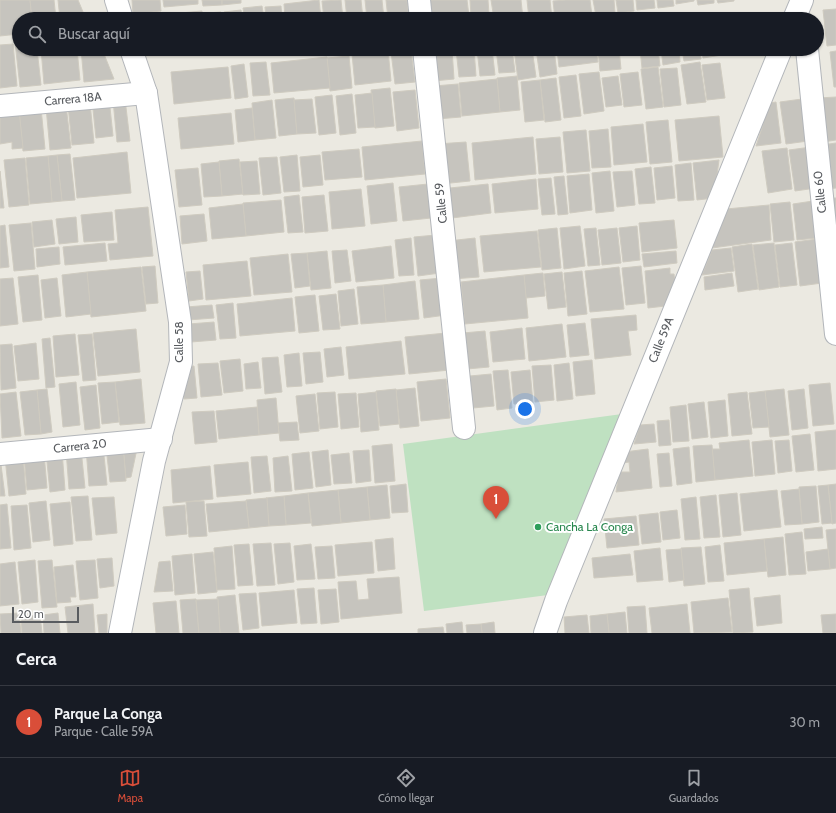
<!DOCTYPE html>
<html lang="es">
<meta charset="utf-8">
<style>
:root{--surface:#171b24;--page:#20242c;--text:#f1f3f6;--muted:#9ea1a6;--line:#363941;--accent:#d94e39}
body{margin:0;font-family:Cabin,sans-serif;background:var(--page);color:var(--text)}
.scale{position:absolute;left:12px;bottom:10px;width:67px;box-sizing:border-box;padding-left:4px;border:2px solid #595c60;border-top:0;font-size:11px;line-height:14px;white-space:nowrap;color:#595c60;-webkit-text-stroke:3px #fff;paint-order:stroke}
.you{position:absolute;left:525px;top:409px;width:14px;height:14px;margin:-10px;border:3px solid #fff;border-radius:50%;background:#1a73e8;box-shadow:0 0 0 6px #1a73e833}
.badge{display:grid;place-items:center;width:26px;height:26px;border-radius:50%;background:var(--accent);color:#fff;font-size:13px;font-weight:700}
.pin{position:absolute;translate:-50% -33px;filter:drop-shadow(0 1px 2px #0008)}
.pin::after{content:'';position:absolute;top:21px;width:14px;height:12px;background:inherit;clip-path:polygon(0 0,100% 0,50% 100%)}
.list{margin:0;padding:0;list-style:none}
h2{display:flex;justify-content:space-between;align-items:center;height:52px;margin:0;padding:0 16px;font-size:17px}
h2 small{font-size:13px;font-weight:400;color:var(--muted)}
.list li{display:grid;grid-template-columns:26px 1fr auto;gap:12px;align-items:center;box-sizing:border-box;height:72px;padding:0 16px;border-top:1px solid var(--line)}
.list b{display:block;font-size:15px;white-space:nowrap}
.list p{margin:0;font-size:13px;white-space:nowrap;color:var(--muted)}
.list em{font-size:13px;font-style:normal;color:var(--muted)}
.icon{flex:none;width:22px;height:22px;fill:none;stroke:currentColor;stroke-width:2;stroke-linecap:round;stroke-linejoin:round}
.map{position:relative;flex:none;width:836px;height:633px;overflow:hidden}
.search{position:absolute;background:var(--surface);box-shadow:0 1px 3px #0004;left:12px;right:12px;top:12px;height:44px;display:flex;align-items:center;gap:10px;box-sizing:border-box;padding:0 14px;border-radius:22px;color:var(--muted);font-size:15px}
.sheet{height:124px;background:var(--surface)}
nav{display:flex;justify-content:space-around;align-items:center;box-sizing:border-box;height:56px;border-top:1px solid var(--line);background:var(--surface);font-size:11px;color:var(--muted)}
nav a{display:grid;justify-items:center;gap:2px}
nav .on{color:var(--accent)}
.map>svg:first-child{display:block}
.green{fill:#bfe1c1}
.building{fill:#c6c4be;stroke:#cfcbc0}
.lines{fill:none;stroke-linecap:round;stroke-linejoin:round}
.minor-casing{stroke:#b3b6ba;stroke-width:24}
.minor{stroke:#fff;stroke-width:22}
.leisure-dot{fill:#2e9e5b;stroke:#fff;stroke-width:1.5}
.labels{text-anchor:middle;stroke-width:4;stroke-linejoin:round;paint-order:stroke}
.street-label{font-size:12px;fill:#595c60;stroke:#fff}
.leisure-label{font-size:12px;fill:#27864d;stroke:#fff;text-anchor:start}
</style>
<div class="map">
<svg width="836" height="633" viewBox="0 0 836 633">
<rect width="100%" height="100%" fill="#ebe9e1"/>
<path class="green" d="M622,414l-74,181 -124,16 -21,-167z"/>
<g class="building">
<path d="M0,0h30l2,19h-13v15l-19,2z"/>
<path d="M30,0h24l2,19h-24z"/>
<path d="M58,0h20l8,19h-26z"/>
<path d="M132,0h28l1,11 -28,3z"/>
<path d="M163,0h35v4l-34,3z"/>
<path d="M202,0h20v5l-19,1z"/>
<path d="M222,0h19v3l-19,2z"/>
<path d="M319,0l2,19h-36l-1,-15z"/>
<path d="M341,0l2,19h-19l-2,-18z"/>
<path d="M345,0h16l2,19h-16z"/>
<path d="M365,0h17l2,19h-17z"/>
<path d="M386,0h21l2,19h-21z"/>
<path d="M429,0h38l2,16 -39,3z"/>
<path d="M470,0h18l1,14 -18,2z"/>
<path d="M491,0h30l2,19h-29z"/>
<path d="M527,0h23l2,19h-23z"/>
<path d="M566,0h24l2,16 -37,3 -2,-18z"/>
<path d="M593,0h21l1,14 -19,2z"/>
<path d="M616,0h17l1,11 -16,2z"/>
<path d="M636,0h18l1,8 -18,2z"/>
<path d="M657,0h16l1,6 -16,2z"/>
<path d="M676,0h18v1l-18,3z"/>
<path d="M697,0h17v3l-16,2z"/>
<path d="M717,0h17v1l-16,2z"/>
<path d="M262,6l2,13h-19l-2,-11z"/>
<path d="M281,6l1,13h-16l-1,-12z"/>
<path d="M836,9v36l-9,1 -4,-36z"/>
<path d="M241,10l1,9h-17l-1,-7z"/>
<path d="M202,11v8h-64v-2z"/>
<path d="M221,12l1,7h-15v-6z"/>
<path d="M19,41v8h18l4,36 -21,2 -5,-45z"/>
<path d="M13,44l4,42 -17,2v-43z"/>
<path d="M41,49h36l3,31 -36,4z"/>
<path d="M81,49h21l12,30 -30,3z"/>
<path d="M430,49h22l2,30 -21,2z"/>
<path d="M456,49h18l2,27 -17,1z"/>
<path d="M477,49h15l3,26 -15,1z"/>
<path d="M496,49h16l3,23 -16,1z"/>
<path d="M514,49h18l4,28 -18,3z"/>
<path d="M536,49h18l3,25 -17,3z"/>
<path d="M557,49h39l2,13 -39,5z"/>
<path d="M598,49h21l2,20 -21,2z"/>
<path d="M640,49h18l2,17 -18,2z"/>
<path d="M661,49h18l1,13 -17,3z"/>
<path d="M682,49h17l2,10 -17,2z"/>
<path d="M702,49h20v6l-19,3z"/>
<path d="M727,49h15l1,4 -16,2z"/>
<path d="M388,50l3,31 -36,4 -3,-31z"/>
<path d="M411,50l4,32 -20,2 -4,-32z"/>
<path d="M836,51v36h-2l-4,-35z"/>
<path d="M349,56l3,32 -22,3 -3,-33z"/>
<path d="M327,57l3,31 -56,5 -3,-30z"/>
<path d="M266,62l4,33 -17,1 -3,-33z"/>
<path d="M700,62l6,40 -19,2 -6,-39z"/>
<path d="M720,63l5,35 -18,2 -5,-35z"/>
<path d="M244,64l4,33 -13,2 -4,-33z"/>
<path d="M228,67l3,31 -57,6 -3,-32z"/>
<path d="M658,67l5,40 -17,2 -5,-40z"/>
<path d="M677,68l4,37 -17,2 -4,-38z"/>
<path d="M599,72l5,39 -20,3 -5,-40z"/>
<path d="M638,72l4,33 -18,2 -4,-33z"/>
<path d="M576,75l5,41 -17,2 -5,-41z"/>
<path d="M517,76l3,34 -20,2 -3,-34z"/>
<path d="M618,76l4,29 -16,2 -4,-29z"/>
<path d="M556,78l5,42 -16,2 -5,-42z"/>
<path d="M497,79l3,33 -38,4 -3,-33z"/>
<path d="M540,80l4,40 -19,2 -4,-40z"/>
<path d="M458,84l3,33 -24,2 -3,-33z"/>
<path d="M390,88l4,38 -19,2 -4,-38z"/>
<path d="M415,90l4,38 -22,3 -4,-39z"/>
<path d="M372,93l3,34 -17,1 -3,-33z"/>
<path d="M352,94l4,39 -16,2 -4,-39z"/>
<path d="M332,95l4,38 -17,2 -4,-38z"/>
<path d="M836,97v43l-13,2 -5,-44z"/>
<path d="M109,98l4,38 -17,2 -4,-38z"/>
<path d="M294,98l3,36 -18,2 -4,-36z"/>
<path d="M125,99l5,42 -13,1 -4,-42z"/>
<path d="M312,99l4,34 -19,1 -3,-34z"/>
<path d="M802,99l6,42 -22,3 -6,-42z"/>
<path d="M272,100l4,38 -21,2 -3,-37z"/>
<path d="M776,102l5,41 -25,3 14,-43z"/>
<path d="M90,103l4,40 -22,2 -4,-40z"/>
<path d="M66,105l5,43 -21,2 -4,-43z"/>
<path d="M41,108l4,41 -22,2 -4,-40z"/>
<path d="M252,108l3,32 -17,2 -3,-32z"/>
<path d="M19,110l4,38 -11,1v-7l-12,2v-32z"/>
<path d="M231,113l3,31 -53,5 -3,-31z"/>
<path d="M719,116l4,41 -44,4 -4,-41z"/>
<path d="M668,120l4,42 -22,2 -4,-42z"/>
<path d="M643,124l4,38 -33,3 -3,-38z"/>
<path d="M608,129l3,38 -19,1 -3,-37z"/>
<path d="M586,130l4,41 -23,2 -4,-41z"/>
<path d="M533,137l3,37 -61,6 -3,-37z"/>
<path d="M560,137l3,35 -24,2 -3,-35z"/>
<path d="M422,141l3,33 -60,6 -3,-33z"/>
<path d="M466,142l4,39 -29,3 -4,-40z"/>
<path d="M836,143v45l-9,1 -5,-44z"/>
<path d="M811,147l5,41 -21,3 -6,-41z"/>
<path d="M787,148l5,41 -24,4 -6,-42z"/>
<path d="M359,149l3,28 -37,3 -3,-28z"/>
<path d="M127,152l4,41 -54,5 -4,-40z"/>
<path d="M70,154l5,46 -13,1 -5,-46z"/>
<path d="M57,155l5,46 -10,1 -4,-46z"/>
<path d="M297,155l3,36 -16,1 -4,-35z"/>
<path d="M320,155l3,30 -20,2 -3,-30z"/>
<path d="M48,156l4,46 -22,2 -4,-46z"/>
<path d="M277,157l4,36 -18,2 -4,-37z"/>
<path d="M25,158l4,47 -20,2 -5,-47z"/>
<path d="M239,159l4,35 -21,2 -3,-35z"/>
<path d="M719,160l-5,38 -17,2 -4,-37z"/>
<path d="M257,161l3,33 -17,1 -3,-33z"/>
<path d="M219,162l3,34 -18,1 -3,-33z"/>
<path d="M691,163l3,37 -16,1 -3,-36z"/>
<path d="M672,166l3,32 -18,2 -3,-32z"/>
<path d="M651,167l4,36 -16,1 -4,-35z"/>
<path d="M198,168l4,37 -23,2 -4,-37z"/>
<path d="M0,171l4,37h-4z"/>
<path d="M610,171l4,40 -18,2 -4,-40z"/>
<path d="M632,171l3,34 -18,2 -4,-35z"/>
<path d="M589,174l3,36 -22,3 -3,-37z"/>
<path d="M564,176l4,38 -10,1 -4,-38z"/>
<path d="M551,178l4,36 -13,1 -4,-36z"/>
<path d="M536,179l2,30 -43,4 -3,-29z"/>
<path d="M393,183l4,38 -26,3 -4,-38z"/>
<path d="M428,184l3,34 -28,3 -4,-34z"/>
<path d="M488,184l3,29 -39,5 -2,-30z"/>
<path d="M361,189l4,37 -33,3 -3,-37z"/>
<path d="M299,195l4,37 -15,1 -4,-36z"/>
<path d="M324,195l4,36 -23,2 -3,-36z"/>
<path d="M830,198h6v43z"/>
<path d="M281,200l3,32 -38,4 -3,-33z"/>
<path d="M813,201l4,37 -20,2 -4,-36z"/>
<path d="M790,202l4,38 -20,2 -4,-38z"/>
<path d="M243,204l3,32 -34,3 -3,-31z"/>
<path d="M769,205l2,35 -59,8 14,-39z"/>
<path d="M148,207l5,49 -43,4 -2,-16 10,-1 -3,-33z"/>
<path d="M112,212l2,28 -30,2 -3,-27z"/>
<path d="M204,214l3,27 -25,3 -2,-28z"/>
<path d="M76,217l2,25 -19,2 -3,-25z"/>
<path d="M52,220l3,24 -21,3 -2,-25z"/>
<path d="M674,220l3,28 -35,4 -3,-29z"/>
<path d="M31,223l4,46 -21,2 -5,-46z"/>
<path d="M5,225l4,42 -9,1v-42z"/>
<path d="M580,226l5,40 -21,3 -4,-41z"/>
<path d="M637,226l3,34 -17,2 -4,-34z"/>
<path d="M557,228l4,40 -19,2 -4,-40z"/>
<path d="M596,228l4,37 -12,1 -4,-37z"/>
<path d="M617,228l4,35 -19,2 -4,-35z"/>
<path d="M537,231l4,36 -57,5 -4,-36z"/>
<path d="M436,235l4,38 -22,3 -4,-39z"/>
<path d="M411,238l3,37 -15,1 -4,-36z"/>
<path d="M475,238l4,39 -27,2 -4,-38z"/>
<path d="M817,239l5,44 -22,3 -5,-44z"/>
<path d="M105,243l2,18 -42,4 -2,-18z"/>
<path d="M774,243l5,44 -20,3 -6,-45z"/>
<path d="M792,243l5,42 -17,2 -5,-42z"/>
<path d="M752,244l6,45 -20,3 -6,-45z"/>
<path d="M391,246l3,32 -38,4 -4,-31z"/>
<path d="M59,247l1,17 -23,3 -1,-18z"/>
<path d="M731,248l3,23 -32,4 10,-25z"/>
<path d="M347,250l4,31 -16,2 -3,-32z"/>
<path d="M327,251l4,37 -20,2 -4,-37z"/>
<path d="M676,251l1,12 -33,4 -2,-13z"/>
<path d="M307,253l3,33 -15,2 -4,-34z"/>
<path d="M288,254l4,38 -38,3 -4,-37z"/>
<path d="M247,261l4,35 -45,4 -3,-35z"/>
<path d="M155,266l3,37 -12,1 -4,-37z"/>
<path d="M641,266l4,37 -19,2 -4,-37z"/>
<path d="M141,267l5,44 -55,6 -4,-45z"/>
<path d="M619,267l5,42 -34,3 -5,-41z"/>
<path d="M670,268v6h4l2,18 -2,13 -26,3 -3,-37z"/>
<path d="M200,271l3,28 -14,2 -3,-29z"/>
<path d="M582,271l5,43 -19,2 -4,-43z"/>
<path d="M87,272l4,42 -25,3 -4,-42z"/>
<path d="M562,272l4,35 -18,2 -4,-35z"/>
<path d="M543,273l2,23 -19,2 -2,-23z"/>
<path d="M732,273l2,13 -29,4 -1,-13z"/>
<path d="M38,275l4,45 -19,2 -5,-45z"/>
<path d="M524,275l4,43 -63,6 -4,-42z"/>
<path d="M13,278l5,46 -18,2v-47z"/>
<path d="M57,278l4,38 -16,2 -4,-38z"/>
<path d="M442,278l4,37 -22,3 -4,-38z"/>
<path d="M415,281l4,38 -33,3 -3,-37z"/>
<path d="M383,285l3,37 -25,2 -4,-37z"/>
<path d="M354,289l4,35 -17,2 -3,-35z"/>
<path d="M336,294l4,35 -17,1 -4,-34z"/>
<path d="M315,295l4,36 -20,2 -4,-36z"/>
<path d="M292,298l3,33 -55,5 -3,-32z"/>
<path d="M233,303l3,35 -16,1 -4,-34z"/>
<path d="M212,305l2,13 -26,2 -2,-13z"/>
<path d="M636,315l1,15 -9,1 3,24 -36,4 -4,-40z"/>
<path d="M214,322l2,18 -25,2 -2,-18z"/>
<path d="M585,323l4,32 -19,2 -3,-32z"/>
<path d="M562,324l4,33 -37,4 -3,-33z"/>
<path d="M522,328l3,31 -32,3 -3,-30z"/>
<path d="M136,329l4,43 -42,4 -5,-43z"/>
<path d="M485,331l4,36 -22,2 -4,-36z"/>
<path d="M446,333l4,37 -41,4 -4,-37z"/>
<path d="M75,334l4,41 -23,2 -3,-41z"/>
<path d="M92,334l4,46 -13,1 -5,-46z"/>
<path d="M50,338l5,49 -9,1 -4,-49z"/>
<path d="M401,341l4,33 -56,5 -3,-32z"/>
<path d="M36,343l3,36 -21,2 -4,-35z"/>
<path d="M12,344l4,44 -15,2 -1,-45z"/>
<path d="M341,347l3,28 -17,2 -3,-28z"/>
<path d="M320,352l3,30 -17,2 -3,-31z"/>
<path d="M299,353l3,33 -15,1 -3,-32z"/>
<path d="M278,357l4,35 -17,2 -3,-36z"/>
<path d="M240,359l3,32 -19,2 -4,-32z"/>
<path d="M592,360l3,34 -19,2 -3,-34z"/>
<path d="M258,362l3,26 -15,1 -2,-25z"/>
<path d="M218,363l4,32 -21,2 -3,-33z"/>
<path d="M569,363l4,36 -16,2 -3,-36z"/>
<path d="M551,365l3,35 -19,2 -3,-36z"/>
<path d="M194,366l3,32 -13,1 -4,-32z"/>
<path d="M508,370l4,38 -15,2 -4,-39z"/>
<path d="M530,370l3,33 -19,1 -3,-32z"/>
<path d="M491,374l3,32 -21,2 -3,-32z"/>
<path d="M141,379l4,44 -25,2 -5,-43z"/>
<path d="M446,379l4,39 -29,3 -4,-39z"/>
<path d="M76,382l4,43 -17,2 -4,-43z"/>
<path d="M115,382l4,40 -17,2 -4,-41z"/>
<path d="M830,383l4,41 -21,2 -4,-41z"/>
<path d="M96,385l4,43 -15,2 -5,-43z"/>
<path d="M415,388l4,38 -19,2 -4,-38z"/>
<path d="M47,389l5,43 -11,2 -4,-44z"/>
<path d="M396,389l3,35 -19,2 -4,-35z"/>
<path d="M784,389l5,46 -19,2 -5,-46z"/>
<path d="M804,389l4,39 -16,2 -4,-39z"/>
<path d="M37,390l4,44 -16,1 -5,-43z"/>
<path d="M765,391l4,36 -16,1 -4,-35z"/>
<path d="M16,392l5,44 -19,2 -2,-44z"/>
<path d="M335,392l3,35 -18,2 -3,-36z"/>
<path d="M376,392l3,38 -18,2 -3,-38z"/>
<path d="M747,392l5,42 -20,2 -4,-42z"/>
<path d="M356,393l3,34 -18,2 -3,-35z"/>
<path d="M315,394l4,37 -19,2 -4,-37z"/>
<path d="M276,398l3,35 -20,2 -2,-35z"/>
<path d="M725,400l3,36 -17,2 -3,-36z"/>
<path d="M704,402l4,35 -16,2 -4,-35z"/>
<path d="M686,405l3,36 -16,1 -3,-35z"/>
<path d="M257,407l2,28 -40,4 -3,-28z"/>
<path d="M214,411l3,31 -22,2 -3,-32z"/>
<path d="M669,420l2,25 -12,1 -2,-25z"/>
<path d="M297,422l2,18 -19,1 -2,-18z"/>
<path d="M654,424l2,18 -22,2 6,-19z"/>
<path d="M836,430v39l-18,2 -3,-39z"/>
<path d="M810,434l4,36 -18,2 -4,-36z"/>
<path d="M749,440l4,36 -38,4 -3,-31h8l-1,-6z"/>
<path d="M772,440l3,34 -20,2 -3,-34z"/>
<path d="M789,440l3,31 -14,2 -3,-32z"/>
<path d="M138,444l-7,33 -5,1 -3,-33z"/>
<path d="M392,444l3,37 -20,2 -3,-37z"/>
<path d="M123,445l3,36 -16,1 -4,-35z"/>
<path d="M712,445l3,35 -19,2 -3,-36z"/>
<path d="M103,446l4,39 -18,1 -3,-38z"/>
<path d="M689,447l3,36 -15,2 -4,-36z"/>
<path d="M81,449l4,39 -16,1 -3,-39z"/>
<path d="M648,449l4,39 -36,4 3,-20h11l-1,-10 -6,1 1,-11z"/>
<path d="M328,450l3,35 -15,2 -4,-35z"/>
<path d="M369,450l2,31 -15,2 -3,-32z"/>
<path d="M62,451l3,39 -15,2 -4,-40z"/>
<path d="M309,452l4,36 -18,2 -3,-36z"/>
<path d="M44,453l3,35 -20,2 -3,-34z"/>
<path d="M349,453l3,30 -18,1 -3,-29z"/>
<path d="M669,453l3,33 -12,1 -3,-33z"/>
<path d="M23,455l3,39 -17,2 -4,-39z"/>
<path d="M267,456l4,35 -17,2 -3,-36z"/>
<path d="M288,456l4,35 -17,1 -2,-34z"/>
<path d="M0,457l5,39h-5z"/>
<path d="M248,462l3,32 -34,3 -3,-32z"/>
<path d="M210,466l3,33 -40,4 -2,-33z"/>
<path d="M406,484l2,28 -16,1 -2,-27z"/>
<path d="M836,484v39l-4,1 -4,-39z"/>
<path d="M387,485l3,33 -20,2 -3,-33z"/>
<path d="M828,485l4,38 -10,1 -4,-38z"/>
<path d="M816,486l3,36 -17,2 -3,-37z"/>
<path d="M367,487l3,33 -29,3 -3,-33z"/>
<path d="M799,489l3,35 -17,1 -4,-34z"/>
<path d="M338,490l3,33 -29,3 -4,-33z"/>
<path d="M777,490l4,37 -37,4 -4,-37z"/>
<path d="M308,493l3,30 -25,2 -2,-29z"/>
<path d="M737,493l4,42 -18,2 -4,-42z"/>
<path d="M716,495l4,42 -16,1 -4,-41z"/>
<path d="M88,496l4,44 -16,1 -5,-44z"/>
<path d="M284,496l2,29 -17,1 -3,-28z"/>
<path d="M114,497l3,36 -21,2 -4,-37z"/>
<path d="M696,497l4,42 -15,1 -4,-41z"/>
<path d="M267,498l2,28 -20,2 -3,-28z"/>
<path d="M46,501l4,39 -17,2 -4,-39z"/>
<path d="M204,501l3,35 -18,1 -3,-35z"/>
<path d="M246,501l3,27 -40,4 -3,-28z"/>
<path d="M70,502l3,42 -19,2 -4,-42z"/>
<path d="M7,504l4,44 -11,1v-44z"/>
<path d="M27,505l4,43 -17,2 -3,-44z"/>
<path d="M185,505l2,29 -21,2 -3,-29z"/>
<path d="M677,510l3,28 -17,2 -3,-28z"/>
<path d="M658,513l3,29 -19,2 -3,-29z"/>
<path d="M636,516l3,29 -32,3 -3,-29z"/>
<path d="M822,527l1,11 -18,1 -1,-10z"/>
<path d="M836,529v39l-6,1 -4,-39z"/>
<path d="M802,532l4,42 -17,1 -4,-41z"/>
<path d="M783,537l3,38 -18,2 -4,-38z"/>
<path d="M393,538l2,31 -17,2 -3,-31z"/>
<path d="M764,539l3,32 -40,4 -3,-32z"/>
<path d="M372,542l2,31 -36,3 -3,-31z"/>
<path d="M271,543l4,42 -18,1 -4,-42z"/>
<path d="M290,543l4,39 -16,2 -4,-40z"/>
<path d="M249,544l4,41 -15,1 -4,-41z"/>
<path d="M311,544l4,35 -18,1 -3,-34z"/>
<path d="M720,545l4,36 -16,1 -3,-35z"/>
<path d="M232,546l3,43 -18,1 -3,-42z"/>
<path d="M332,546l3,32 -17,1 -3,-32z"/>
<path d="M701,547l4,37 -21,2 -3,-38z"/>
<path d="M660,548l3,32 -26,2 -3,-31z"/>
<path d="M681,549l3,31 -15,2 -3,-32z"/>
<path d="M828,549l2,20 -22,2 -2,-19z"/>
<path d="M213,552l4,40 -19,2 -4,-40z"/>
<path d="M192,554l3,39 -20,2 -3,-39z"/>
<path d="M630,554l3,21 -39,3 -2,-20z"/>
<path d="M112,558l2,28 -14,2 -3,-29z"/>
<path d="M35,560l3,42 -16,2 -4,-42z"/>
<path d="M52,560l5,47 -15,1 -4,-47z"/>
<path d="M95,560l3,38 -18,2 -4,-39z"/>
<path d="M170,561l3,30 -19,1 5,-30z"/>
<path d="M15,562l4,42 -19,2v-42z"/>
<path d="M73,565l3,32h-6l1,5 -14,1 -3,-36z"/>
<path d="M399,577l3,36 -61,6 -3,-37 18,-1 2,19 11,-1 -2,-20z"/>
<path d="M314,588l3,35 -16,1 -4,-35z"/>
<path d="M749,588l4,44 -20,1 -4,-43z"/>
<path d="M336,589l3,33 -18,2 -3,-34z"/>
<path d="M294,590l3,33 -35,3 -3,-33z"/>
<path d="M256,593l3,35 -16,2 -4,-36z"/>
<path d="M235,595l4,38h-19l-3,-36z"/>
<path d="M780,595l2,28 -25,3 -3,-28z"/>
<path d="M728,598l4,34 -38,1 -3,-31z"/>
<path d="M196,599l3,34h-16l-3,-33z"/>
<path d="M218,599l2,34h-21l-3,-33z"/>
<path d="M176,601l3,32h-23l-3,-30z"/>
<path d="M93,604l2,29h-27l-3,-26z"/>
<path d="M687,604l3,29h-38l-3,-25z"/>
<path d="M645,606l2,27h-18l-2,-26z"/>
<path d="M625,612l2,21h-18l-2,-19z"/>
<path d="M19,613l2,20h-20l-1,-19z"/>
<path d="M58,613l2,20h-16l-1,-18z"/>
<path d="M107,614v19h-8l-2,-18z"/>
<path d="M607,614l2,19h-18l-1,-17z"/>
<path d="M836,614v19h-13l-2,-18z"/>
<path d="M40,615l2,18h-20l-1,-17z"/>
<path d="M587,615l2,18h-24l-1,-16z"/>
<path d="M462,622l1,11h-16l-1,-9z"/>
<path d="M494,622l1,11h-13l-1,-9z"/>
<path d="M481,624l1,9h-15l-1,-8z"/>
<path d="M443,627l1,6h-26v-4z"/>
</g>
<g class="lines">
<defs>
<g id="minor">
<path d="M116,0l6,19"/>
<path d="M419,0l2,19"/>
<path d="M794,19l8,-19"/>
<path d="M424,49l40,379"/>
<path d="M807,49l29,285"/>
<path d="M0,106l146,-13"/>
<path d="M0,454l161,-15"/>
<path d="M120,633l34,-172 27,-99 -1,-40 -34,-229 -15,-44"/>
<path d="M545,633l11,-32 225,-552"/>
</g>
</defs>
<use href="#minor" class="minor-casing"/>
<use href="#minor" class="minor"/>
</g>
<circle class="leisure-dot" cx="538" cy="527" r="4"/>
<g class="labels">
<g class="street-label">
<text transform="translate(73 99) rotate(-5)" y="4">Carrera 18A</text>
<text transform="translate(820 192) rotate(-96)" y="4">Calle 60</text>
<text transform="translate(441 203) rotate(-96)" y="4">Calle 59</text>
<text transform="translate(661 340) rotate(-68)" y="4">Calle 59A</text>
<text transform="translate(179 342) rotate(-90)" y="4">Calle 58</text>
<text transform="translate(80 446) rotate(-6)" y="4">Carrera 20</text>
</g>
<g class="leisure-label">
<text x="546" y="531">Cancha La Conga</text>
</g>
</g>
</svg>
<div class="scale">20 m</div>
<div class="you"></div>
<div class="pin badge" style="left:496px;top:519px">1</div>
<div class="search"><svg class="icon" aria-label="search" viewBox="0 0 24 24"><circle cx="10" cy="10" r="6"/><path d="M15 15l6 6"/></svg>Buscar aquí</div>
</div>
<section class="sheet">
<h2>Cerca<small></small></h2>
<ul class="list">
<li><span class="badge">1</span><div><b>Parque La Conga</b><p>Parque · Calle 59A</p></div><em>30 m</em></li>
</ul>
</section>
<nav>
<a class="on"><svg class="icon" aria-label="map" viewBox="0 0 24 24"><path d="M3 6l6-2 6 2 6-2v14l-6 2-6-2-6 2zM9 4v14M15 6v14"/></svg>Mapa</a>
<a><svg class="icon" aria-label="directions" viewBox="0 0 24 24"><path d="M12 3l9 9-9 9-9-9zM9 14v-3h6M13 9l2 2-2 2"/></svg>Cómo llegar</a>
<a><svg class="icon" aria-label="saved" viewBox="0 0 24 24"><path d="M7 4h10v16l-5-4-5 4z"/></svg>Guardados</a>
</nav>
